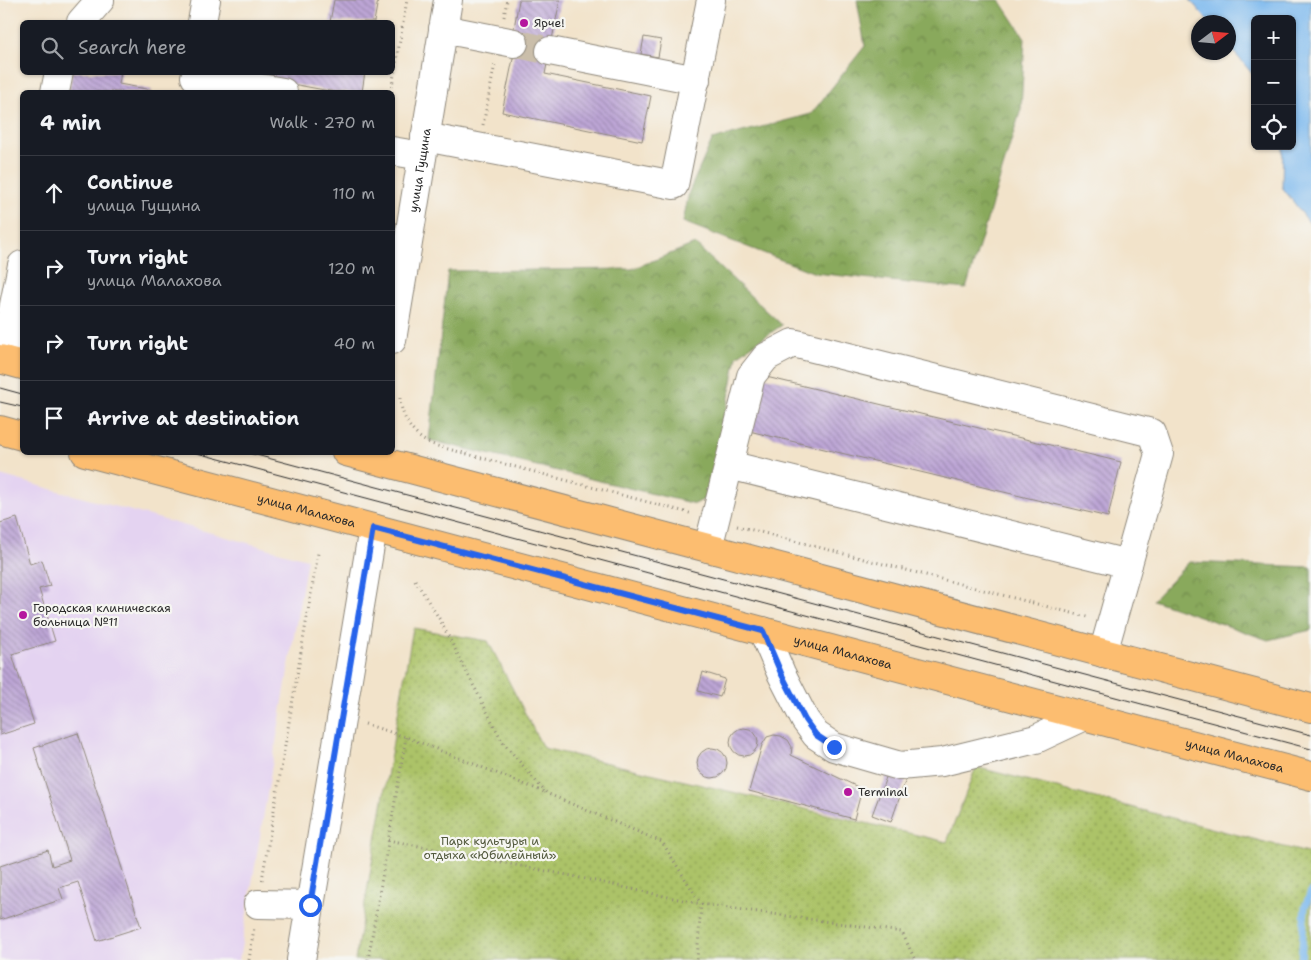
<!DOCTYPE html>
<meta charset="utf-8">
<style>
:root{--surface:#171b24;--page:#242831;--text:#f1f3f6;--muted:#9ea1a6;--line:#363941}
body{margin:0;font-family:"Shantell Sans",sans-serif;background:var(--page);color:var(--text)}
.controls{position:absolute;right:15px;top:15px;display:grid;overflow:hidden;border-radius:8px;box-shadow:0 1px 4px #0004}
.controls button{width:45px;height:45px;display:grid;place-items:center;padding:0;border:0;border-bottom:1px solid var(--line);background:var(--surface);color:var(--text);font:25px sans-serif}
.compass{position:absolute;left:1191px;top:15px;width:45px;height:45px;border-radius:50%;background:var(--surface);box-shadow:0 1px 4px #0004;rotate:74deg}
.stop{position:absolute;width:15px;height:15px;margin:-11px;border:4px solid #2563eb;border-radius:50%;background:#fff}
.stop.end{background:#2563eb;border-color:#fff;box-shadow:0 1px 5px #0008}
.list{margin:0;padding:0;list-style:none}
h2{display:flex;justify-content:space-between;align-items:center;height:65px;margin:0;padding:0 20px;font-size:21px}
h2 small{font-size:16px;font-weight:400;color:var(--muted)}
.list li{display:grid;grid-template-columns:32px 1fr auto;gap:15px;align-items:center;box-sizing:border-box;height:75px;padding:0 20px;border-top:1px solid var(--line)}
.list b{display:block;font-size:19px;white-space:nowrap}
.list p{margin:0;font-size:16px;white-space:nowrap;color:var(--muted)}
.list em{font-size:16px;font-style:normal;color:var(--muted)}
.icon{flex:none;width:28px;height:28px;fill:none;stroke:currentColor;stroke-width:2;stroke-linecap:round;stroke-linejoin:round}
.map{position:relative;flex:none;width:1311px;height:960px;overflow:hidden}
.search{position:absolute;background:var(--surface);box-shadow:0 1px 4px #0004;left:20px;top:20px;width:375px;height:55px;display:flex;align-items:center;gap:12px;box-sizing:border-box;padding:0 18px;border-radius:8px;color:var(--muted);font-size:19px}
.panel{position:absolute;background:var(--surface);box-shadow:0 1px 4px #0004;left:20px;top:90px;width:375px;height:365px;border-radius:8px}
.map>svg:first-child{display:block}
.built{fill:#e4d3f1}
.green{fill:url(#green-dots);stroke:#6c774a}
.forest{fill:url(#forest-crowns);stroke:#5a6a44}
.water{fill:#7ab8ee;stroke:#52728c}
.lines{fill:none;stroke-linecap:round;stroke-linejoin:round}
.stream{stroke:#7ab8ee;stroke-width:7}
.building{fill:url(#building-back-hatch)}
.minor-tunnel{stroke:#cabeaa;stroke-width:28;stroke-dasharray:28 14;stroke-linecap:butt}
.minor-casing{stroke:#8e877a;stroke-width:30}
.major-casing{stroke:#8e877a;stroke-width:30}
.path{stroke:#8e877a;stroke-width:3;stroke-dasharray:1 4;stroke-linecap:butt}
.minor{stroke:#fff;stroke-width:28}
.major{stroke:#fcbd6f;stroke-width:28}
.tram{stroke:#2b2b2b;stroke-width:1}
.route{stroke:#2563eb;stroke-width:6}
.poi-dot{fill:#b5179e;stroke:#f6f6f2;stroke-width:2}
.labels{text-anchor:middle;stroke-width:4.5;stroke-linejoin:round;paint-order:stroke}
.poi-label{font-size:12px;fill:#2b2b2b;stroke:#f6f6f2;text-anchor:start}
.street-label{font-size:12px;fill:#2b2b2b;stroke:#f6f6f2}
.park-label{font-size:12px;fill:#52593d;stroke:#f6f6f2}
</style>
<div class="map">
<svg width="1311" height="960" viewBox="0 0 1311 960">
<defs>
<pattern id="green-dots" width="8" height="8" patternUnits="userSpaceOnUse" patternTransform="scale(1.25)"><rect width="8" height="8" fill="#acc368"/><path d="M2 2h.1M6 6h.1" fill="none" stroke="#8c9f56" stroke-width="1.8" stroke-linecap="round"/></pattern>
<pattern id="forest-crowns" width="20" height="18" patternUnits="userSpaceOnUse" patternTransform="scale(1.25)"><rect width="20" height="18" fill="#89a95c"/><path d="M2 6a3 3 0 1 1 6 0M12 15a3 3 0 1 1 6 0" fill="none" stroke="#708a4c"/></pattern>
<pattern id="building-back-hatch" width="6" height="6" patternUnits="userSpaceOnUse" patternTransform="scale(1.25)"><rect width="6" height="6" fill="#bda6d6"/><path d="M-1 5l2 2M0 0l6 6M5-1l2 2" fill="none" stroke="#9a87ae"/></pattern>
</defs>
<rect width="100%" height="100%" fill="#f6f6f2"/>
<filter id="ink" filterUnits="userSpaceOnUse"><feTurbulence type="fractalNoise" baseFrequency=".02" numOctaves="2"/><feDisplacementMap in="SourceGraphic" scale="10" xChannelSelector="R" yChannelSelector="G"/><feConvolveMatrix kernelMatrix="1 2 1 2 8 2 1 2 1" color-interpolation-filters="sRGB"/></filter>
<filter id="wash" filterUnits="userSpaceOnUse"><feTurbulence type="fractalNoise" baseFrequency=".0096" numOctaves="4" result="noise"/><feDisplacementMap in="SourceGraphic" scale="20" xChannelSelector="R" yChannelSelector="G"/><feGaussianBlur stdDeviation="1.12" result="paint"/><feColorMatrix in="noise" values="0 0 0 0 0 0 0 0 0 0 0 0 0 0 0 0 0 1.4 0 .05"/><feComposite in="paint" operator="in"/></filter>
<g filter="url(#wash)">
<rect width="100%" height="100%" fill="#f2e3ca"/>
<path class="built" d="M0,475l307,84 -68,401h-239z"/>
<path class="green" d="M413,628l75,13 55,107 404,94 29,-75 335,87v106h-956z"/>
<g class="forest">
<path d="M857,0h143l25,38 -4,71 -55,180 -151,-16 -132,-51 6,-30 23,-52 99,-26 54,-68z"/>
<path d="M695,244l87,81 -45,31 -27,140 -15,8 -266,-64 19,-169 184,-2z"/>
<path d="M1189,562l122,5v63l-43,10 -115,-40z"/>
</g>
<path class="water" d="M1190,0h121v225l-29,-38 1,-41h9v-127h-37v58l-26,-31 -1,-24h-19z"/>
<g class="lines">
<path class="stream" d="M1301,960l4,-53 6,-16"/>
</g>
<g id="blocks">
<g class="building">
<path d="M334,0h44l-4,22h-44z"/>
<path d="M519,0h41l-15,74 106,22 -9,45 -140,-29 13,-63 -1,-21z"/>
<path d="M644,37l17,3 -3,17 -17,-3z"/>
<path d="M72,72h49l-2,12 33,6 -1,2h-82z"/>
<path d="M228,72h137l-3,20h-27z"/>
<path d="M762,376l359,86 -13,55 -359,-86z"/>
<path d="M17,518l13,46 12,-4 8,26 -11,3 16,52 -43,13 22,70 -34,11v-212z"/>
<path d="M703,672l22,7 -5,18 -22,-6z"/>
<circle cx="744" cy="742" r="14"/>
<path d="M78,733l63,194 -44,14 -19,-59 -19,6 4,11 -63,21v-54l48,-16 4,16 18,-6 -36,-112z"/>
<path d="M774,735l7,1 7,4 4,7 -1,8 71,34 -8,30 -105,-28 13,-46 5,-8z"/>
<circle cx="712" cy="763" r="15"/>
<path d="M888,772l18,7 -15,43 -19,-7z"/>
</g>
</g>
</g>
<g filter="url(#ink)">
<use href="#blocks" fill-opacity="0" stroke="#8e877a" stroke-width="1"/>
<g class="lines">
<path class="minor-tunnel" d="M514,43l36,8"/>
<defs>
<g id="minor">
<path d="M81,22l19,-22"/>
<path d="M202,22l4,-22"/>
<path d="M443,29l71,14"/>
<path d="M550,51l146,29"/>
<path d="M195,77l88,15"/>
<path d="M55,92l4,-20"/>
<path d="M425,137l249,48 37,-185"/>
<path d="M392,151l30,5"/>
<path id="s1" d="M392,340l56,-340"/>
<path d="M3,360l19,-95"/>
<path d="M729,465l399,99"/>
<path d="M708,548l43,-172 15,-19 27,-14 359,90 7,21 -56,199"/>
<path d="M763,631l18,42 24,47 11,15 18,12 66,19 42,-4 94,-23 49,-23"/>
<path d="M258,904l52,1"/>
<path d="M301,960l72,-432"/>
</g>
<g id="major">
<path d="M0,359l22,6"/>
<path d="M0,430l22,6"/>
<path id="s2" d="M85,452l1226,324"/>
<path d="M346,452l965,256"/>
</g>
</defs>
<use href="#minor" class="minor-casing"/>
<use href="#major" class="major-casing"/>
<g class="path">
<path d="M504,17l3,-17"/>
<path d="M391,92l16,-92"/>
<path d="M483,125l12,-61"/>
<path d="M400,398c1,15 9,32 22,41 4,3 10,5 15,7l256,68"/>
<path d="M737,526l350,91"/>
<path d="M415,580l25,40 62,121 44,52 116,49 39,62 -4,56"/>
<path d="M365,724l41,13 138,55"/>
<path d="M388,840l184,36 129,28 201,28 13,28"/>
<path d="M262,880l56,-327"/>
<path d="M249,960l5,-32"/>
<path d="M368,960l38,-223"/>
</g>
<use href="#minor" class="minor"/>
<use href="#major" class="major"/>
<g class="tram">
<path d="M0,388l22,6"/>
<path d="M0,402l22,5"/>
<path d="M193,452l1118,297"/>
<path d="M245,452l1066,283"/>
</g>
</g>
</g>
<g class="lines" filter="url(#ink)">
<path class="route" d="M310,905l63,-377 390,103 18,42 24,47 11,15 18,12"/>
</g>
<g class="poi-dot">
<circle cx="524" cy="23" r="5"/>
<circle cx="23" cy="615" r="5"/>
<circle cx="848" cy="792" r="5"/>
</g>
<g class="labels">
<g class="poi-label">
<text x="534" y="27">Ярче!</text>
<text x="33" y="612">Городская клиническая<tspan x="33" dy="14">больница №11</tspan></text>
<text x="858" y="796">Terminal</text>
</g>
<g class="street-label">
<text dy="4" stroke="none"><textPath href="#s1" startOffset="172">улица Гущина</textPath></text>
<text dy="4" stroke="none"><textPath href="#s2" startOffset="229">улица Малахова</textPath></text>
<text dy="4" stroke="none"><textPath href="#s2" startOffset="784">улица Малахова</textPath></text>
<text dy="4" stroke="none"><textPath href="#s2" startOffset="1189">улица Малахова</textPath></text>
</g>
<g class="park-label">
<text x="490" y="845">Парк культуры и<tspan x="490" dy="14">отдыха «Юбилейный»</tspan></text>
</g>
</g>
</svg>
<div class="controls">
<button>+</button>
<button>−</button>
<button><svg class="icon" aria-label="locate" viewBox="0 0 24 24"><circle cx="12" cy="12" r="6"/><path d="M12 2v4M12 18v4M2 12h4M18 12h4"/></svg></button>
</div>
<svg class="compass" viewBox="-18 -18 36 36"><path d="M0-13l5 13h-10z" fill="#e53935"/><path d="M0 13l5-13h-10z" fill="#9ea1a6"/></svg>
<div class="stop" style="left:310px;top:905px"></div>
<div class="stop end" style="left:834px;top:747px"></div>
<div class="search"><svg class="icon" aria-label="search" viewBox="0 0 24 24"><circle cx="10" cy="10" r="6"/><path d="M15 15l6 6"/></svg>Search here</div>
<section class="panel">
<h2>4 min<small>Walk · 270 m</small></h2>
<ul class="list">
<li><svg class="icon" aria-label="ahead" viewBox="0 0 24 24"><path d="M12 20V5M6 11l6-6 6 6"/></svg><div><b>Continue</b><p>улица Гущина</p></div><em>110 m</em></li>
<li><svg class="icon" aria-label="right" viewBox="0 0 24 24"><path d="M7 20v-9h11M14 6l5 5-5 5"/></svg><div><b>Turn right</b><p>улица Малахова</p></div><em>120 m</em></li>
<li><svg class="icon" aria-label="right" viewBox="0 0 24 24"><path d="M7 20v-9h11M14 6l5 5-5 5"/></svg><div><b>Turn right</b></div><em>40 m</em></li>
<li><svg class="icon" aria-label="arrive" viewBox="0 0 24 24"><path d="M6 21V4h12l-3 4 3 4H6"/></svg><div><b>Arrive at destination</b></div></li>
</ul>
</section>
</div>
